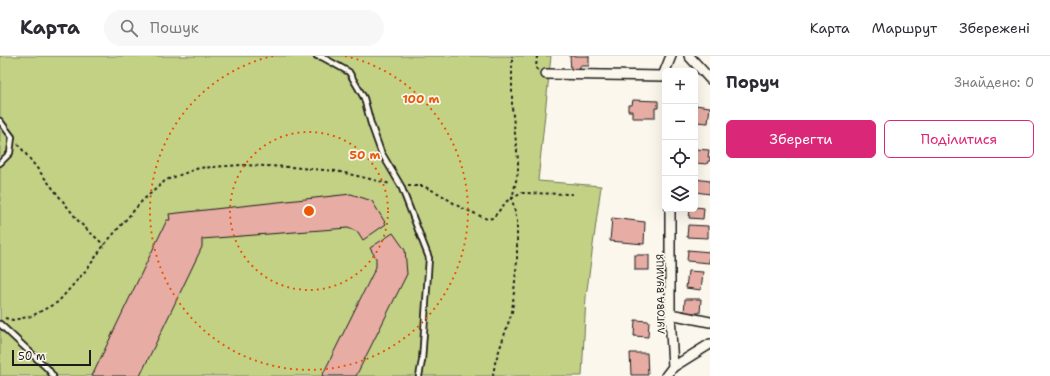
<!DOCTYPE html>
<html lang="uk">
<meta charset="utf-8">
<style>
:root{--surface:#fff;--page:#f7f7f7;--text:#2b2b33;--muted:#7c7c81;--line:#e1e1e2;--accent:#db2777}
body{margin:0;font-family:"Shantell Sans",sans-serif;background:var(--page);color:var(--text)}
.controls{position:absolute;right:12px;top:12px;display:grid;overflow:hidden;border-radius:6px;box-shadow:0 4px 16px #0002}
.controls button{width:36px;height:36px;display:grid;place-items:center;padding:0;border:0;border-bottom:1px solid var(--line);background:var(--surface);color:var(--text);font:20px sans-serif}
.scale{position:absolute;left:12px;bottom:10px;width:79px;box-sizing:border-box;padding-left:4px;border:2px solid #1c1c1c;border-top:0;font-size:11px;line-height:14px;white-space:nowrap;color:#1c1c1c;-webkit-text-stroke:3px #fbf7ec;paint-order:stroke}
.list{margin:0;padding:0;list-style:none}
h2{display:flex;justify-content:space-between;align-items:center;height:52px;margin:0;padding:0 16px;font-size:17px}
h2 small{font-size:13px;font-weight:400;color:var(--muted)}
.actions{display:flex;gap:8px;padding:12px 16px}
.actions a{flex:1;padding:9px 0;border:1px solid var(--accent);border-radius:6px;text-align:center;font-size:14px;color:var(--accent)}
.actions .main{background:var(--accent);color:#fff}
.icon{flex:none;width:22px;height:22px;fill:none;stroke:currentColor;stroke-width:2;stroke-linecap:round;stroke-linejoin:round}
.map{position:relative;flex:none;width:710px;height:320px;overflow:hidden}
header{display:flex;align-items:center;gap:24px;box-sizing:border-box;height:56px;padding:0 20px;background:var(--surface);border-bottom:1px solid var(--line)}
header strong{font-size:19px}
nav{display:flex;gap:22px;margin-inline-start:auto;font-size:14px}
.search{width:280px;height:36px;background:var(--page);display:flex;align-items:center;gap:10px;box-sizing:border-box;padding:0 14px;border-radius:22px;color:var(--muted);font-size:15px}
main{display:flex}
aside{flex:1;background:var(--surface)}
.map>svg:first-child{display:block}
.green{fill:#c3d185;stroke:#707650}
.building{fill:#e7ada4;stroke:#1c1c1c}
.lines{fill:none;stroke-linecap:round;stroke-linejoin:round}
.service-casing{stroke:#1c1c1c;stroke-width:8}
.minor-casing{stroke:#1c1c1c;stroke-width:12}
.path{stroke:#1c1c1c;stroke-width:2;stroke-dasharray:3 3;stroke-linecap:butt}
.service{stroke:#fbf7ec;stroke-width:4.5}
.minor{stroke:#fbf7ec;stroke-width:9}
.ring{fill:none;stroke:#e8590c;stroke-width:2;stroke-dasharray:2 4}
.labels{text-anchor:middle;stroke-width:3.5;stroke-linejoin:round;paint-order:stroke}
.street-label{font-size:10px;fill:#1c1c1c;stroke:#fbf7ec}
.centre{fill:#e8590c;stroke:#fbf7ec;stroke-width:2}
.ring-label{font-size:12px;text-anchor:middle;font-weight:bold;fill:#e8590c;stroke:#fbf7ec;stroke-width:3.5;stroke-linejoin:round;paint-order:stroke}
</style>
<header>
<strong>Карта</strong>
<div class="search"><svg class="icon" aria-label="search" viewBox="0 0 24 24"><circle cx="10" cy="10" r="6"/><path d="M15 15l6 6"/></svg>Пошук</div>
<nav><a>Карта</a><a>Маршрут</a><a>Збережені</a></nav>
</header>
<main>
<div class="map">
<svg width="710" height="320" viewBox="0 0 710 320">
<rect width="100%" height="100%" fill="#fbf7ec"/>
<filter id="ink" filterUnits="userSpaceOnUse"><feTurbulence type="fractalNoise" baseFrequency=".025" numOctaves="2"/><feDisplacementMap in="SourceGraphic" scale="8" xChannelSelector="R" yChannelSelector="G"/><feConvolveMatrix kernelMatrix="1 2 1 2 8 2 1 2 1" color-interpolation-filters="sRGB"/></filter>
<g filter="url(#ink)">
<path class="green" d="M0,0h551l-13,125 63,5 -15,111 -4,79h-582z"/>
<g class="building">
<path d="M570,0h19v10h-9v5h-9z"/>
<path d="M633,44l25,1v7h-3v10h-23v-7h-4v-6h4z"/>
<path d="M695,49l15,2 -2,16 -13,-1z"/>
<path d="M695,93l14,1 -1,7h2v4h-2l-1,3 -12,-1z"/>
<path d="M695,123l15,2v13l-15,-2z"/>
<path d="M351,138l21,7 14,23 -23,16 -5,-8 -10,-4 -146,11v8l-62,129h-48l75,-156h3l-1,-6z"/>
<path d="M695,151l9,1 -1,11 -14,-1 1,-9h5z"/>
<path d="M612,162l33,4 -1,22 -34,-3z"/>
<path d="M688,169l20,1v12l-21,-1z"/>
<path d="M393,177l12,17 2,24 -51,102h-34l54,-109v-9l-6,-10z"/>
<path d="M688,194l22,2 -1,11 -22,-2z"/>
<rect x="635" y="199" width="14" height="15"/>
<path d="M688,215l15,1 -2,18 -15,-2z"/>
<path d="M685,243h16l-1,14h-16z"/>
<path d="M635,264l14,1 -1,16 -14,-1z"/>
<path d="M630,297h17l1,22h-17z"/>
</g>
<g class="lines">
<defs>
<g id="service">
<path d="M317,0l5,1 27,15 15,26 7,26 10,28 20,34 28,72 -7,103 -3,15"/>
<path d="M0,65l12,16 -2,16 -10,10"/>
<path d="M0,268l48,45 5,7"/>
</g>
<g id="minor">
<path d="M689,0l21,23"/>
<path d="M546,18l117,2 8,-20"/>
<path d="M670,258l40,8"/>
<path d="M673,311l37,-23"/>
<path d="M666,320l7,-9 -3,-53v-105"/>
</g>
</defs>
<use href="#service" class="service-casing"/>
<use href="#minor" class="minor-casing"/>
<g class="path">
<path d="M537,0l-1,12 2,2"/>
<path d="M18,88l62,79 24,22"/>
<path d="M408,130h15l17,8 18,12 29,13 6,-1 14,-17 15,-8 51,1"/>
<path d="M5,262l8,2 19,-4 26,-14 30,-34 16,-23 38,-44 24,-21 33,-12 42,-3 49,2 46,4 55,13"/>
<path d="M493,320l2,-13 17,-51 5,-51v-40l-5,-22 6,-27v-12l-6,-53v-51"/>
</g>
<use href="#service" class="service"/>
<use href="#minor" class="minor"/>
</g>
</g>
<g class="ring">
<circle cx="309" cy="155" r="79"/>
<path d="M345 0A159 159 0 1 1 273 0"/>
</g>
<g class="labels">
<g class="street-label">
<text transform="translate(660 238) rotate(-91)" y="4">ЛУГОВА ВУЛИЦЯ</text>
</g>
</g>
<circle cx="309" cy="155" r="6" class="centre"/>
<g class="ring-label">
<text x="421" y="47">100 m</text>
<text x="365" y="103">50 m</text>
</g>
</svg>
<div class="controls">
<button>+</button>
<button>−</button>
<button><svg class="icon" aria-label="locate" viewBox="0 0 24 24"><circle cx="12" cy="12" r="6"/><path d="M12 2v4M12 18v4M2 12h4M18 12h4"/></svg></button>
<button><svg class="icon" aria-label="layers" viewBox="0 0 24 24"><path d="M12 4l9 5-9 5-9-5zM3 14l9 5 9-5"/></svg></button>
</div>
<div class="scale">50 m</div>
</div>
<aside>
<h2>Поруч<small>Знайдено: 0</small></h2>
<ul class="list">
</ul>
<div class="actions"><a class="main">Зберегти</a><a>Поділитися</a></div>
</aside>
</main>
